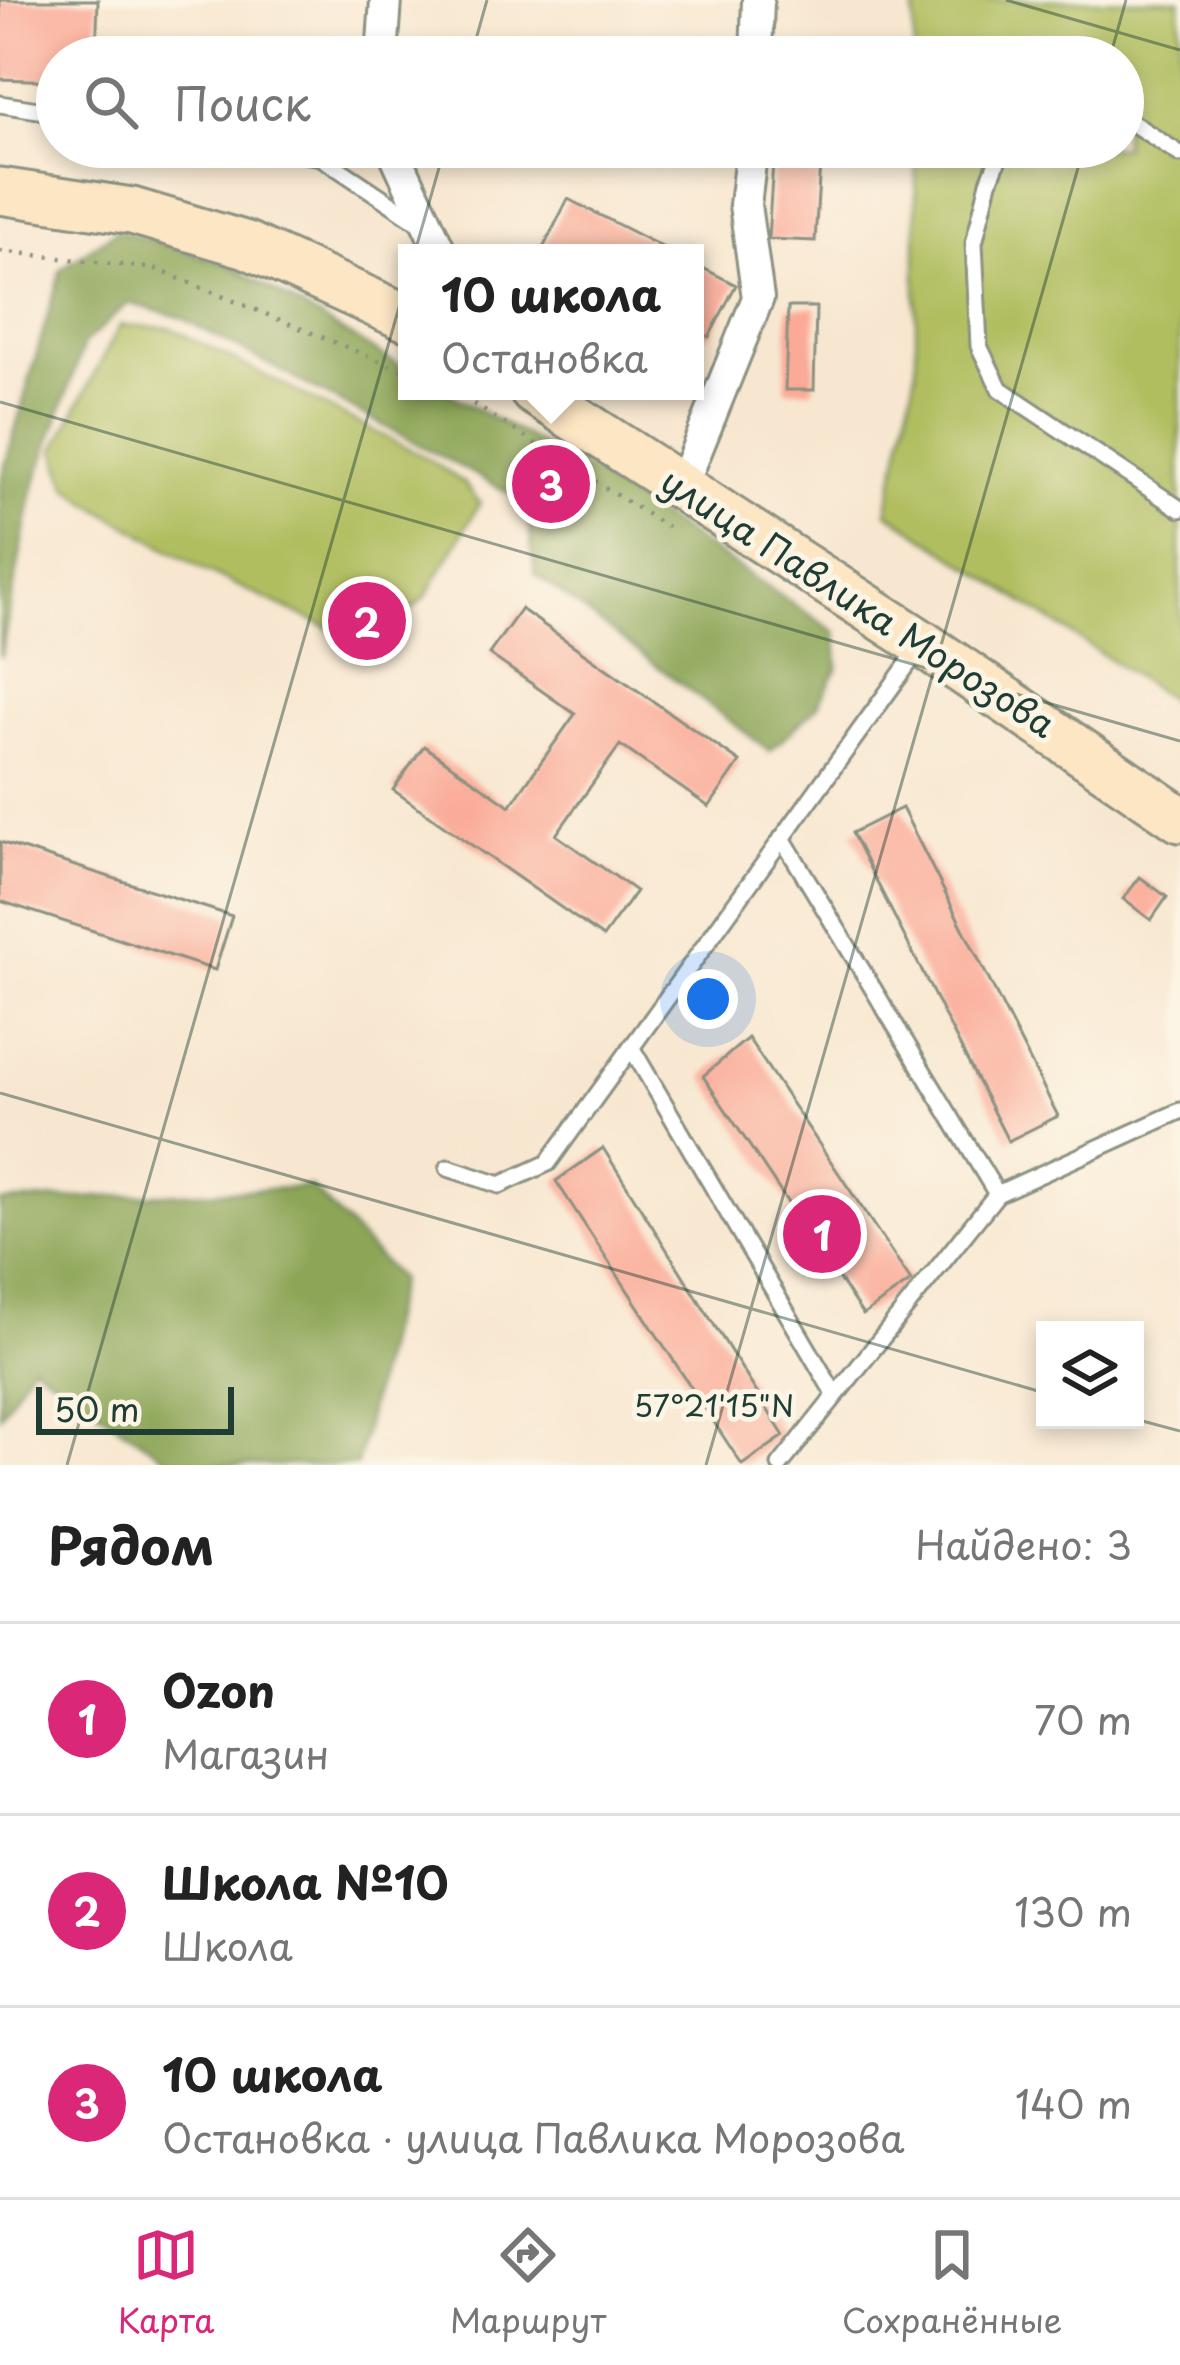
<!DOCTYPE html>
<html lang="ru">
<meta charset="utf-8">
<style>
:root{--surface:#fff;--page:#f6f6f6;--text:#222;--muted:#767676;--line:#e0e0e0;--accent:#db2777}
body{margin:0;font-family:"Playpen Sans",sans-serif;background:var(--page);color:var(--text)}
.controls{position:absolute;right:36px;bottom:36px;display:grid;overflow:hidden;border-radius:0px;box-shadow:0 6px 18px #0003}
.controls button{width:108px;height:108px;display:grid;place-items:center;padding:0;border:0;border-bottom:3px solid var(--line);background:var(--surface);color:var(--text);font:60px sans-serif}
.scale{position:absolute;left:36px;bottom:30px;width:198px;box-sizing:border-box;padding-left:12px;border:6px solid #1f3d34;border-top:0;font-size:33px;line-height:42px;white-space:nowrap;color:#1f3d34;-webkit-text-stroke:9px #fcf5e5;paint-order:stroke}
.you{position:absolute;left:708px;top:999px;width:42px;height:42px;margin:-30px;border:9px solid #fff;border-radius:50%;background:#1a73e8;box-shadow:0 0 0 18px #1a73e833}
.badge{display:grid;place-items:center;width:78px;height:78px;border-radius:50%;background:var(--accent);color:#fff;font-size:39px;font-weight:700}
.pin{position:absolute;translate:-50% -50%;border:6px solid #fff;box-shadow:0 3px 12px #0006}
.popup{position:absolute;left:398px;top:244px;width:306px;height:156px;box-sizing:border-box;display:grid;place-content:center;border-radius:0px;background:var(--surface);filter:drop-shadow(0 3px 9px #0005);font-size:39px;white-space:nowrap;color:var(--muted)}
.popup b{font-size:45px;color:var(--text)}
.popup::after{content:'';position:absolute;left:50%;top:100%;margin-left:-24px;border:24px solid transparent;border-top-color:var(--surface)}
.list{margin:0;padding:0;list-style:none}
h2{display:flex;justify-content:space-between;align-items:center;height:156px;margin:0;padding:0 48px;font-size:51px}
h2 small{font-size:39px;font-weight:400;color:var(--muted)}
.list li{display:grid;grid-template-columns:78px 1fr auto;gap:36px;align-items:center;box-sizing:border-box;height:192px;padding:0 48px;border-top:3px solid var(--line)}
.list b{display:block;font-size:45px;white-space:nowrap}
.list p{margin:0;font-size:39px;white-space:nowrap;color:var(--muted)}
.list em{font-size:39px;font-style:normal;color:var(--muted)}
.icon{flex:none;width:66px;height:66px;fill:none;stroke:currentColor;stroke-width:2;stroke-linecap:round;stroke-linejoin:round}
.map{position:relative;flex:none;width:1180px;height:1465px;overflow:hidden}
.search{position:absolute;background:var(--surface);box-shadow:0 6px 18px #0003;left:36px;right:36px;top:36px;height:132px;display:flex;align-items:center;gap:30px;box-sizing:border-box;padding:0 42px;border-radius:66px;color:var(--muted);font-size:45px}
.sheet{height:732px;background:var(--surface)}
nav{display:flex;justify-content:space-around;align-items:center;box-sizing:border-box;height:168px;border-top:3px solid var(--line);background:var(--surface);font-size:33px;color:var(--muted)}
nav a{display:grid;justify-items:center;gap:6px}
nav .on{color:var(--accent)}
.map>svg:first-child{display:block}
.green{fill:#b1be61;stroke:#687e4a;stroke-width:3}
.forest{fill:#8ca557;stroke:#567146;stroke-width:3}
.building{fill:#faaa97}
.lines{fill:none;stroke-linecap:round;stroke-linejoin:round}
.lane-casing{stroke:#8c9282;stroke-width:21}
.street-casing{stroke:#8c9282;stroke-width:36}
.secondary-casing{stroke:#8c9282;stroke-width:51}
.path{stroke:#8c9282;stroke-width:4.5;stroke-dasharray:3 9;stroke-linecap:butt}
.lane{stroke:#fff;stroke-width:15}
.street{stroke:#fff;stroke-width:30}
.secondary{stroke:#fce6c4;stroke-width:45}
.ticks{fill:none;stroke:#1f3d34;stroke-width:3;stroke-opacity:0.45}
.labels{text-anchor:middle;stroke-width:10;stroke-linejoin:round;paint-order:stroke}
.street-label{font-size:36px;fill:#1f3d34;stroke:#fcf5e5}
.ticks-label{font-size:30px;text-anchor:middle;fill:#1f3d34;stroke:#fcf5e5;stroke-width:10;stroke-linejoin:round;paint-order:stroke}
</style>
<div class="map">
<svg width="1180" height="1465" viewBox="0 0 1180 1465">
<rect width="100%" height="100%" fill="#fcf5e5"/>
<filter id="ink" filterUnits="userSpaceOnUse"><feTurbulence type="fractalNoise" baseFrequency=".00833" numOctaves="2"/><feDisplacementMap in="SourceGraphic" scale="24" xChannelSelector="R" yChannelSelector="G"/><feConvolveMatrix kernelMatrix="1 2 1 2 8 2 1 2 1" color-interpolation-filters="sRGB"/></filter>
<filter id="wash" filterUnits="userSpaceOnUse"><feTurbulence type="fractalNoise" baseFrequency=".004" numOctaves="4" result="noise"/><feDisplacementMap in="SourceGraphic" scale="48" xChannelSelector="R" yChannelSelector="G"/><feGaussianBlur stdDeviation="2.7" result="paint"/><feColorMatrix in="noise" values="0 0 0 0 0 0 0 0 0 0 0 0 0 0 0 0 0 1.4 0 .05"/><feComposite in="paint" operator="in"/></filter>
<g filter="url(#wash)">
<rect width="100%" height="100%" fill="#f8e7d0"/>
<g class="green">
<path d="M914,0h266v706l-293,-194 29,-141v-224h207v-90h-209z"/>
<path d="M120,325l51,3 256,130 37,25 16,20 -54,93 -55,52 -163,-76 -119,-69 -22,-17 -12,-36z"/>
</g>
<g class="forest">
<path d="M117,230l113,35 177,105v21h37l155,85 237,156 2,36 -22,40 -46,43 -235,-177 -9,-72 -346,-185 -52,-14 -44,41 -51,146 -33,168v-175l61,-214z"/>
<path d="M311,1187l88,92 -42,186h-181l-144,-101 -32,52v-214z"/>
</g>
<g id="blocks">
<g class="building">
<path d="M0,0h98l-2,57h-39v24l-57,-2z"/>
<path d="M774,147h47l-6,94 -47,-2z"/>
<path d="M568,199l106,54 -133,-1z"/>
<path d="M695,264l41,21 -27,52 -14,-7z"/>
<path d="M788,307h28l-2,83h-29z"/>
<path d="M521,609l219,153 -31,45 -89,-62 -64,90 80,56 -33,46 -210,-147 31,-44 86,60 65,-92 -86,-60z"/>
<path d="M902,808l156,308 -50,25 -156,-308z"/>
<path d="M0,842l232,74 -17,54 -215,-69z"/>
<path d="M1140,877l27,20 -16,23 -28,-21z"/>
<path d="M748,1038l163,243 -48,34 -160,-239z"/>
<path d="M603,1148l181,288 -42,29 -186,-284z"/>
</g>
</g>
</g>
<g filter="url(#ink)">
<use href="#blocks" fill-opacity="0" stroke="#8c9282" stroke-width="3"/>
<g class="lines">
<defs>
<g id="lane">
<path d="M0,104l57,9"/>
<path d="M1123,117l57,37"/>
<path d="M260,147l61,10 99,66"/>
<path d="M1003,147l-14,35 -15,61 5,103 21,43 180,120"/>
<path d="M782,838l215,356"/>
<path d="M631,1047l204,348"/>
<path d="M448,1168l52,17 48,-22 373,-517"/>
<path d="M780,1465l217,-271 183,-83"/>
</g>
<g id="street">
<path d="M382,57l4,-57"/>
<path d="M756,57l2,-57"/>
<path d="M392,147l49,106"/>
<path d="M682,486l76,-188 -13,-93 7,-58"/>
</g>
<g id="secondary">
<path d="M0,191l132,20 115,34 160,73"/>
<path d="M533,391l390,253 257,175"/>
</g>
</defs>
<use href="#lane" class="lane-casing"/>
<use href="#street" class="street-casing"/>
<use href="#secondary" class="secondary-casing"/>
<g class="path">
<path d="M0,251l156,18 251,103"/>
<path d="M453,391l214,136"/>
</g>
<use href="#lane" class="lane"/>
<use href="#street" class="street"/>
<use href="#secondary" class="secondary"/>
</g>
</g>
<path class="ticks" d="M1006,0l174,50M471,57l16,-57M1110,57l16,-57M0,402l1180,339M0,1093l1045,300M1135,1419l45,12M67,1465l378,-1318M706,1465l378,-1318"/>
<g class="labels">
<g class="street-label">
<text transform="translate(858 603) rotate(33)" y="13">улица Павлика Морозова</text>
</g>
</g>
<g class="ticks-label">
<text x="714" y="1417">57°21'15"N</text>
</g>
</svg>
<div class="controls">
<button><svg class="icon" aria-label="layers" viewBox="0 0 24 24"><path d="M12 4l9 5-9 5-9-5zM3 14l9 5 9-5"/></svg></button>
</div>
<div class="scale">50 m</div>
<div class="you"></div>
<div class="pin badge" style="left:822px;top:1234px">1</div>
<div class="pin badge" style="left:367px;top:621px">2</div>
<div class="pin badge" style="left:551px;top:484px">3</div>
<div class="popup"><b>10 школа</b>Остановка</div>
<div class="search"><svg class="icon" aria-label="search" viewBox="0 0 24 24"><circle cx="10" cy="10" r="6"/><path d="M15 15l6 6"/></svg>Поиск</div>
</div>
<section class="sheet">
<h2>Рядом<small>Найдено: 3</small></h2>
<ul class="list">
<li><span class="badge">1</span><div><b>Ozon</b><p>Магазин</p></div><em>70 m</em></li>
<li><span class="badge">2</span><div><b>Школа №10</b><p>Школа</p></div><em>130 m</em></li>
<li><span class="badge">3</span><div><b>10 школа</b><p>Остановка · улица Павлика Морозова</p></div><em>140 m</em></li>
</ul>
</section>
<nav>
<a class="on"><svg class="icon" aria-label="map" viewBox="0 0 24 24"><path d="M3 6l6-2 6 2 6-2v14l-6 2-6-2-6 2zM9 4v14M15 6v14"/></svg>Карта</a>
<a><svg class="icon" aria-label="directions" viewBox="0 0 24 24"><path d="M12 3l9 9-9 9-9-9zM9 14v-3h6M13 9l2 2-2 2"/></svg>Маршрут</a>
<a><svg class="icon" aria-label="saved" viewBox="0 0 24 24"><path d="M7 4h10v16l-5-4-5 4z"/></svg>Сохранённые</a>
</nav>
